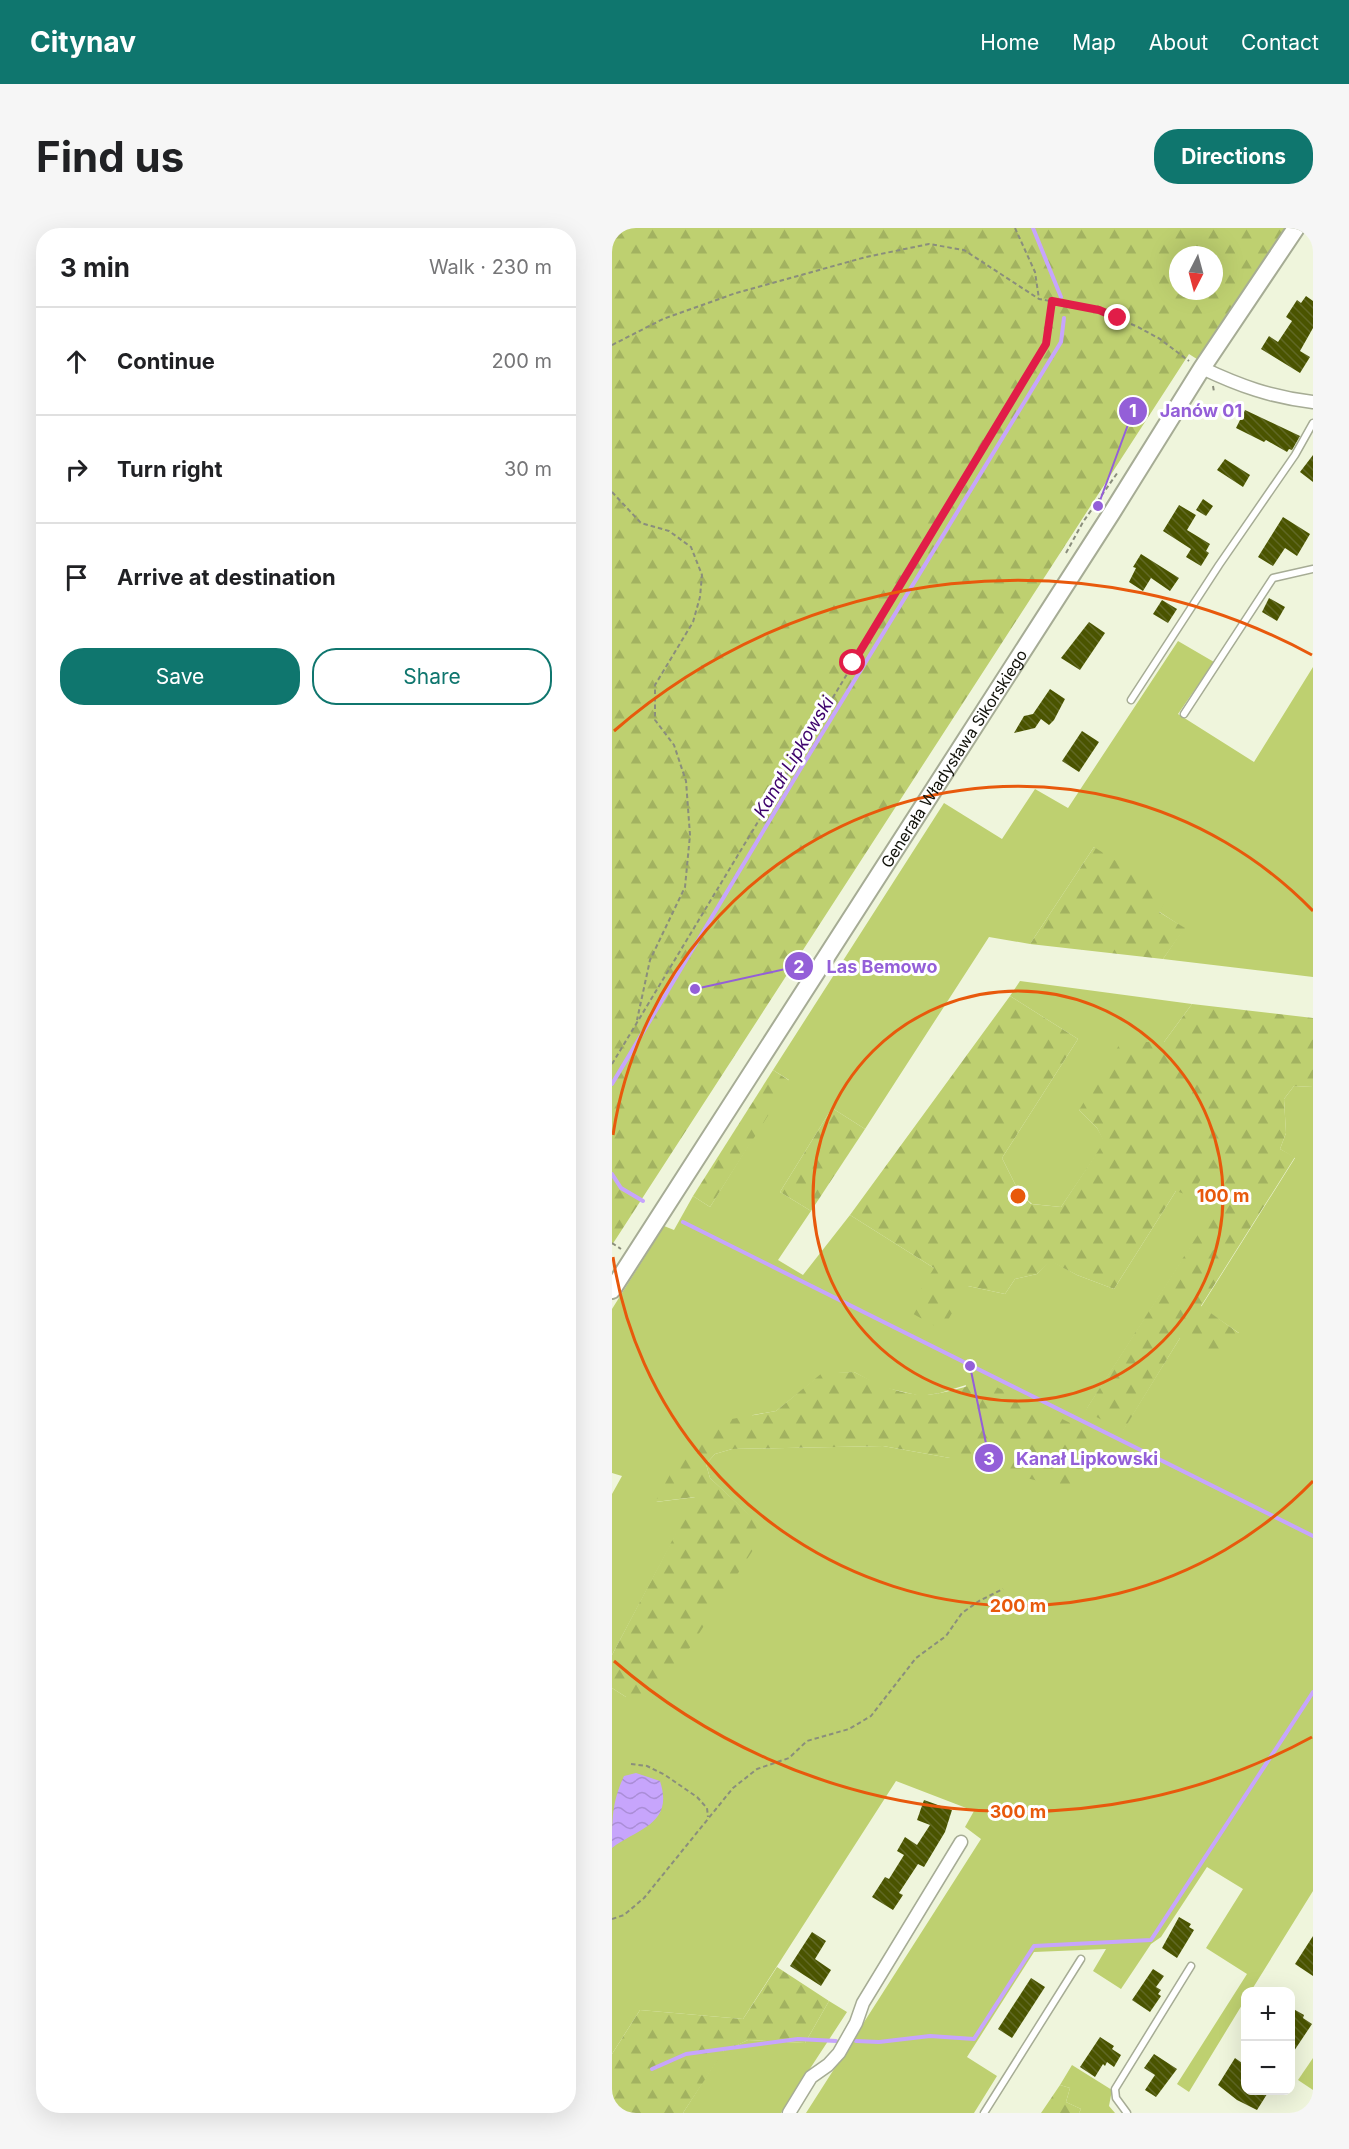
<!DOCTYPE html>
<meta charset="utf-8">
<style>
:root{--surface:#fff;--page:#f6f6f6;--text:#202124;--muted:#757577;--line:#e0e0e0;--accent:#0f766e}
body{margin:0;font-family:Inter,sans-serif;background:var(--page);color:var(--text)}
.controls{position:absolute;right:18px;bottom:18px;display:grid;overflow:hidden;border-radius:12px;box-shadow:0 6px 24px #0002}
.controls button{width:54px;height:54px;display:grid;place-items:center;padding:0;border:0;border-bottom:2px solid var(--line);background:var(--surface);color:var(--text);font:30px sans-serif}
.compass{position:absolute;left:557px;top:18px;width:54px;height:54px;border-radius:50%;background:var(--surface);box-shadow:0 6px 24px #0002;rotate:186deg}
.stop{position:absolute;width:18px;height:18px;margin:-14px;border:4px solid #e11d48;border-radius:50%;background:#fff}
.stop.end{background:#e11d48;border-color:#fff;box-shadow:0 2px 6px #0008}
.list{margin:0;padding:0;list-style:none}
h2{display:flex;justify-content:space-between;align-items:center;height:78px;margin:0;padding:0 24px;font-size:26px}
h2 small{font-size:20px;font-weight:400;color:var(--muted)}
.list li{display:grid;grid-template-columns:39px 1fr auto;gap:18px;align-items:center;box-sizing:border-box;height:108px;padding:0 24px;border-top:2px solid var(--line)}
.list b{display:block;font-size:22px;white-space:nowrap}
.list em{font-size:20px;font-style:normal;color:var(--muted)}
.actions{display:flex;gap:12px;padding:18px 24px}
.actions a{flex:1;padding:14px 0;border:2px solid var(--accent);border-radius:24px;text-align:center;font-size:21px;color:var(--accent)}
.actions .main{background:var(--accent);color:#fff}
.icon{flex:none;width:33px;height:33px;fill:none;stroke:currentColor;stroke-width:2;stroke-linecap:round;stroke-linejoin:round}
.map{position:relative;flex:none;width:701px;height:1885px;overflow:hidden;border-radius:24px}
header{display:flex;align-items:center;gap:36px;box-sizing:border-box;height:84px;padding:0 30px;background:var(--accent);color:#fff}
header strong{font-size:28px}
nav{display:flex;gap:33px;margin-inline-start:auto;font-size:21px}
.intro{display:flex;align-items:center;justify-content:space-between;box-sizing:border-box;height:144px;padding:0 36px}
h1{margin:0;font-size:42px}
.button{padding:15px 27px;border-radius:24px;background:var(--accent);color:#fff;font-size:21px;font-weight:700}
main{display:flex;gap:36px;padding:0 36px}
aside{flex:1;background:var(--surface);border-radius:24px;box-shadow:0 6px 24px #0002}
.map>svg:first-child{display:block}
.grass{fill:#bed070}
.forest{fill:url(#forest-firs);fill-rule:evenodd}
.water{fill:url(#water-waves)}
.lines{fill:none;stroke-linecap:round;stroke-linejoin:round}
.stream{stroke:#c7a5fc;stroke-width:4}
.building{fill:url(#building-back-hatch)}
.service-casing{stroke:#a6ac95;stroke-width:9}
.minor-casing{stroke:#a6ac95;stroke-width:15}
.secondary-casing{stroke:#a6ac95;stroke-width:20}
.path{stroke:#8a8e7c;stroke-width:2;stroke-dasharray:4.5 3;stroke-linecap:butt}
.service{stroke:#fff;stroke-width:6}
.minor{stroke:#fff;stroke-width:12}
.secondary{stroke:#fff;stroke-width:16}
.route{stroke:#e11d48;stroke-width:8}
.ring{fill:none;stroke:#e8590c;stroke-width:3}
.labels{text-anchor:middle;stroke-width:6;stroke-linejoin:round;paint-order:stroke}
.street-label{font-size:16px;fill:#11120a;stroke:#fff}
.water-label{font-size:18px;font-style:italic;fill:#3d026c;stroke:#fff}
.centre{fill:#e8590c;stroke:#fff;stroke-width:3}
.ring-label{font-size:18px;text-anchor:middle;font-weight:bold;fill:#e8590c;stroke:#fff;stroke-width:6;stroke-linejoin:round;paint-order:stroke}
.leader{fill:none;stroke:#945fd8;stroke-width:2}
.callout-dot{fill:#945fd8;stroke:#fff;stroke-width:2}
.mark-label{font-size:18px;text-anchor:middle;font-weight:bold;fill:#fff}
.callout-label{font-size:18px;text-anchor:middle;font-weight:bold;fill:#945fd8;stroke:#fff;stroke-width:6;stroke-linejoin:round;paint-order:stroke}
</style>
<header>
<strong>Citynav</strong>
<nav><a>Home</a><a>Map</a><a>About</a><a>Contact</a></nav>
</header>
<div class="intro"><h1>Find us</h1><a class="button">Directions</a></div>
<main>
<aside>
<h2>3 min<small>Walk · 230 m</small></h2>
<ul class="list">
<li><svg class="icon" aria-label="ahead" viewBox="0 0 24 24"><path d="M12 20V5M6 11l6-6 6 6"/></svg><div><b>Continue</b></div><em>200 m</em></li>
<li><svg class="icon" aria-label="right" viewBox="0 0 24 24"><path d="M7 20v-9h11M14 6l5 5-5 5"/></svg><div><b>Turn right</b></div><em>30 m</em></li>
<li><svg class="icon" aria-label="arrive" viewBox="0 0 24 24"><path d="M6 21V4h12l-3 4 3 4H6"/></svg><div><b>Arrive at destination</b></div></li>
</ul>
<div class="actions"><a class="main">Save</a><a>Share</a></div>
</aside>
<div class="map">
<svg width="701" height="1885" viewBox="0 0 701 1885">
<defs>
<pattern id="forest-firs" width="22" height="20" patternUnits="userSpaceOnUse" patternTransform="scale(1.5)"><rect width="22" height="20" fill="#bed070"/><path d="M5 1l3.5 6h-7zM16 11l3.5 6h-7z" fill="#a2b260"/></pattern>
<pattern id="water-waves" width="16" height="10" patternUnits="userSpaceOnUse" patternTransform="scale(1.5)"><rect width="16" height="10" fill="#c7a5fc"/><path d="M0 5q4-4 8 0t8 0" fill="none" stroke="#aa8dd7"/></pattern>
<pattern id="building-back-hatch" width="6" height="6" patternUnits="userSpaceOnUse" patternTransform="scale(1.5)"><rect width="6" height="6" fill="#4a5400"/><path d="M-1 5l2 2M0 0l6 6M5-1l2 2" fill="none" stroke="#606824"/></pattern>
</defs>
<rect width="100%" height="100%" fill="#eff5dc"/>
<g class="grass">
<path d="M566,413l36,21 -36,52 76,48 59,-95v310l-150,-18 21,-31 -26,-17 -64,-64 -64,97 -41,-7 -124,192 -33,-21 -52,84 31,19 -33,49 25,15 47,-60 84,53 34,18 37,8 10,-15 22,-5 13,-14 27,15 37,14 62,-98 25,-13 24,16 -139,216 37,20 57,-92 59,-5 -38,-26 94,-149 -15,-9 6,-16 -2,-34 10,-13 19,1v804l-62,100 -5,1 -1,8 -56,92 -12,-8 70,-110 -41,-26 37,-59 -36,-22 -46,70 -10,7 -30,45 -28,-18 13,-22 -72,3 -67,105 30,19 -23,37h-168l175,-274 -16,-12 9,-16 -78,-30 -153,238 -103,-9 -28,44v-366l14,9 139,-167 -55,-52 -4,-14 9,-10 17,-5 151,-3 67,12 16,-73 -26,8 -19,3 -39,-9 -28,-15 -32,2 -46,37 -23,4 -97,87 40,-5 -84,158v-161l10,-18 -10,-3v-164l52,-83 10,4 19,-34 17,11 79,-127 -16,-10 171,-267 58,36 33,-50 33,19z"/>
<path d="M408,753l172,23 -28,38 -85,68 18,18 8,14 -44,65 -29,-3 -13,-12 -17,-34 76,-119 -68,-43z"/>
<path d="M217,1773l18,11 -66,101h-98l39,-61 26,-12 57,3z"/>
<path d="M701,1830v32l-15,-10z"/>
<path d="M460,1837l40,25 -3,16 6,7h-36l2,-4 -15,-7 4,-14 -10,-3z"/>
</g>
<g class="forest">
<path d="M0,0h673l-85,133 -11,-7 -577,891zM566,27h36v36h-36z"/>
<path d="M482,619l75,48 -10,17 26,16 -22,31 -133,-15z"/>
<path d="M398,768l68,43 -76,119 17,34 12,12 30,3 43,-65 -7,-14 -18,-18 42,-68h43l28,-38 121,14v69l-19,-1 -10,13 2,34 -6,16 15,8 -94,149 39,28 -18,30 -42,-26 -57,93 -38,-20 139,-217 -23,-15 -11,17 -14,-5 -62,98 -37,-14 -27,-14 -13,13 -22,5 -10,15 -37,-8 -26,44 -34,-19 26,-43 -84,-53z"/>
<path d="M161,842l17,11 -80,126 -17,-11z"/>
<path d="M220,880l33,21 -54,82 -31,-19z"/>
<path d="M242,1144c26,13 56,28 86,21 16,-3 30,-8 46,-11l115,56 -28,52 -123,-32 -67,-12 -151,3 -17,5 -9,10 4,14 56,52 -110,170 -30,-3 -14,-9v-33l83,-158 -40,5 24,-44 20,-24 27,-14 50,-9 46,-38z"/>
<path d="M165,1739l52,34 -24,42 -57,-3 -25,12 -40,61h-71v-59l28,-44 103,9z"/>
<path d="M448,1857l10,3 -4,14 15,7 -2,4h-38z"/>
</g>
<path class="water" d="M24,1545l24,8c14,43 -21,47 -48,67 0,-29 0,-46 12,-72z"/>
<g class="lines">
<g class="stream">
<path d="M421,0l28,69"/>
<path d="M0,856l189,-316 260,-426 3,-24"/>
<path d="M0,946l9,14 22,13"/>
<path d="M71,994l630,314"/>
<path d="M244,1813l23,1 51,-6 44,3 60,-93 117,-6 162,-248"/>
<path d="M40,1841l34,-15 112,-15 38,2"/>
</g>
</g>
<g class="building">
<path d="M694,68l7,5v27l-13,23 10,6 -10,16 -39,-24 8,-13 9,6 14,-21 -6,-4 11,-17 4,3z"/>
<path d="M633,182l55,26 -8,14 -3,-1 -2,3 -21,-12 -2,2 -28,-14z"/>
<path d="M701,227v27l-13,-10z"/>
<path d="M613,231l25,16 -7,12 -26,-17z"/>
<path d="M591,271l10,7 -7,10 -10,-6z"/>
<path d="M567,277l17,10 -9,15 23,14 -4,7 3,2 -8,13 -15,-9 5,-8 -28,-18z"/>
<path d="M671,289l27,17 -13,22 -12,-8 -12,18 -15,-9z"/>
<path d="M529,326l38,24 -9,13 -19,-13 -8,13 -14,-9 7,-14 -3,-1z"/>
<path d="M657,370l16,9 -8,14 -15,-9z"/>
<path d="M550,372l15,9 -9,14 -15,-9z"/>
<path d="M477,394l16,11 -25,37 -19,-12z"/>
<path d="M438,461l15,10 -11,21 -5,5 -8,-6 -6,9 -21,5 10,-17 9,-2z"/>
<path d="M470,503l17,11 -20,30 -17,-11z"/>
<path d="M312,1572l28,10 -7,22 -21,35 -6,-3 -19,29 4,2 -10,15 -21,-13 13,-20 4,2 15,-24 -7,-4 8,-14 12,8 13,-20 -13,-5z"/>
<path d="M567,1689l12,7 -2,3 5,3 -17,28 -15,-10z"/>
<path d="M200,1704l14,9 -11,18 16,11 -10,16 -31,-20z"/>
<path d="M701,1708v40l-18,-12z"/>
<path d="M541,1741l11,7 -8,11 5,3 -3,4 3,2 -11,16 -18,-12z"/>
<path d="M419,1750l14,9 -33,51 -14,-9z"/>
<path d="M678,1779l14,8 -1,3 9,6 -22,33z"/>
<path d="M488,1809l14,9 -2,3 9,6 -7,12 -7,-5 -2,4 -2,-2 -8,13 -15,-10z"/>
<path d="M542,1826l23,15 -21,28 -11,-7 10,-15 -11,-7z"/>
<path d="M623,1830l10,7v26h24l-12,19 -20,-10 -19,-15z"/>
</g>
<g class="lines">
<defs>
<g id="service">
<path d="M519,472l88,-135 76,-110 18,-32"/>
<path d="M572,486l89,-136 40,-9"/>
<path d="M372,1885l97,-154"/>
<path d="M515,1885l-11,-15 -1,-9 76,-123"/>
</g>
<g id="minor">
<path d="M590,140c38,18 69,29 111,34"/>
<path d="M177,1885l22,-36 17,-12 11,-12 17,-30 7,-20 98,-161"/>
</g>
<g id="secondary">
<path id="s1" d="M0,1062l499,-776 91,-146 94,-140"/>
</g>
</defs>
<use href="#service" class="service-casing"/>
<use href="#minor" class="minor-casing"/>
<use href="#secondary" class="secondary-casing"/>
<g class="path">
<path d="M403,0l20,44 4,27"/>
<path d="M0,117l51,-26 73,-26 130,-36 63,-13 35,6 75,49 60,11 39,17 22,12 29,22"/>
<path d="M601,158l1,6"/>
<path d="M0,264l29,31 28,8 22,16 11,28 -2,22 -7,25 -38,63v35l19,25 12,36 4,54 -5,52 -35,73 -13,60"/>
<path d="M454,325l17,-31 35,-50"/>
<path d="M0,836l434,-720 6,-43"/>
<path d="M0,1015l9,6"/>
<path d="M19,1536l16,2 18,9 32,22 10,11 1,9"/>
<path d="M0,1691l12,-4 20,-17 89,-110 24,-19 32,-11 18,-17 42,-12 22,-13 45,-58 30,-22 16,-23 17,-12 24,-12"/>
</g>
<use href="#service" class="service"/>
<use href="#minor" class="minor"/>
<use href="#secondary" class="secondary"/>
</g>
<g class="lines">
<path class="route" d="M241,435l193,-319 6,-43 47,9 19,8"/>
</g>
<g class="ring">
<circle cx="406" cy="968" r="205"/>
<path d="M701 1253A410 410 0 0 1 1 1029M1 907A410 410 0 0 1 701 683"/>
<path d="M700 1509A616 616 0 0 1 2 1433M2 503A616 616 0 0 1 700 427"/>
</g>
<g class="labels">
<g class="street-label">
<text dy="6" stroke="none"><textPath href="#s1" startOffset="632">Generała Władysława Sikorskiego</textPath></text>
</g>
<g class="water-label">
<text transform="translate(182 529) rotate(-59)" y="6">Kanał Lipkowski</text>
</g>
</g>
<circle cx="406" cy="968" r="9" class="centre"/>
<g class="ring-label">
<text x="611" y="974">100 m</text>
<text x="406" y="1384">200 m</text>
<text x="406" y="1590">300 m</text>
</g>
<path class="leader" d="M486 278L521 183M83 761L187 738M358 1138L377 1230"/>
<g class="callout-dot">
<circle cx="486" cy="278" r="6"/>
<circle cx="83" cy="761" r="6"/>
<circle cx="358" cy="1138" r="6"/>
<circle cx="521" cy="183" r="15"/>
<circle cx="187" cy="738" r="15"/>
<circle cx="377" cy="1230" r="15"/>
</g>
<g class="mark-label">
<text x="521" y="189">1</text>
<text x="187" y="745">2</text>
<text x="377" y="1237">3</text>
</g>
<g class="callout-label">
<text x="589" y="189">Janów 01</text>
<text x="270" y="745">Las Bemowo</text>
<text x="475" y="1237">Kanał Lipkowski</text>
</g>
</svg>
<div class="controls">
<button>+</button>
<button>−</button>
</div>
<svg class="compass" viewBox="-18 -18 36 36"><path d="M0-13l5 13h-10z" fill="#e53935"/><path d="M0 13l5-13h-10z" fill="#757577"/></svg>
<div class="stop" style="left:241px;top:435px"></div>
<div class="stop end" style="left:506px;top:90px"></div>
</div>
</main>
